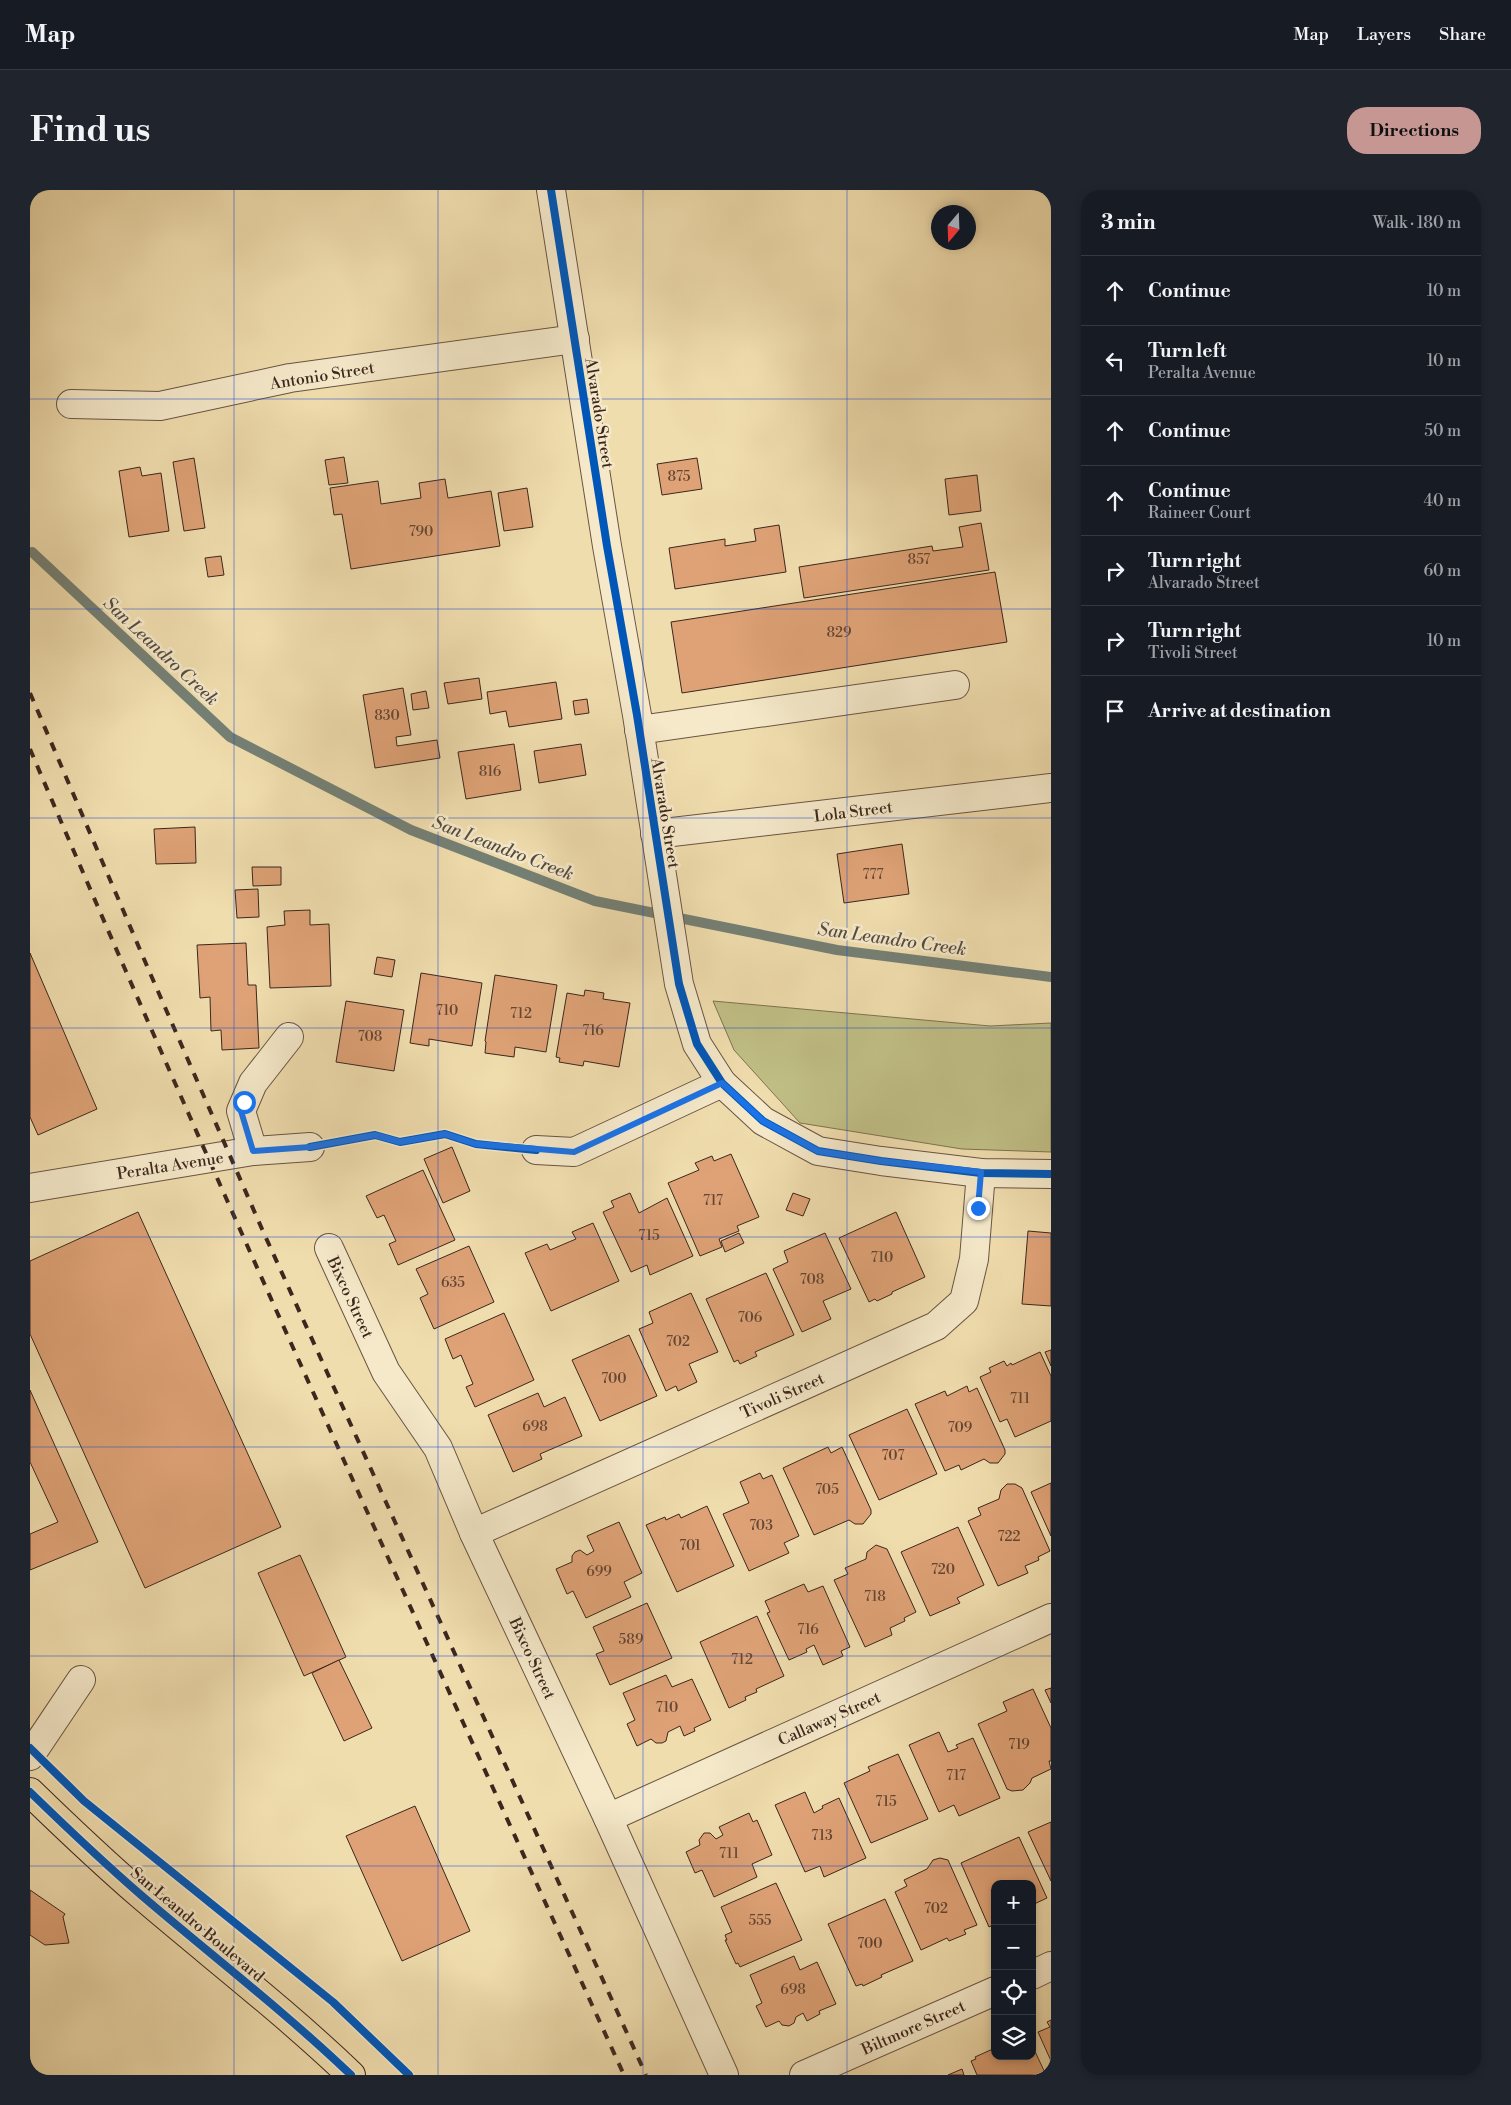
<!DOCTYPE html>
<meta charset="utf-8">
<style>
:root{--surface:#171b24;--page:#20242c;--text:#f1f3f6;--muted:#9ea1a6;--line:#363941;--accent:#c59692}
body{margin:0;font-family:"Libre Bodoni",serif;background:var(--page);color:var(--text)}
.controls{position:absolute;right:15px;bottom:15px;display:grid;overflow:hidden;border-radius:10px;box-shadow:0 2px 8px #0003}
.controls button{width:45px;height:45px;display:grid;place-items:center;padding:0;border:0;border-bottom:1px solid var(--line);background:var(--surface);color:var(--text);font:25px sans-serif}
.compass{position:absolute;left:901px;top:15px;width:45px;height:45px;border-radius:50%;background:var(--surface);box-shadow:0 2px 8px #0003;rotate:199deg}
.stop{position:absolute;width:15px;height:15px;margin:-11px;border:4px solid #1a73e8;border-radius:50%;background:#fff}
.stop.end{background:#1a73e8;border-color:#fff;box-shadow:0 1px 5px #0008}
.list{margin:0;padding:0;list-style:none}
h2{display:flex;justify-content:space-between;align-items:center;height:65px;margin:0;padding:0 20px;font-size:21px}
h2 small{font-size:16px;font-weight:400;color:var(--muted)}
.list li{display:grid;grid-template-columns:32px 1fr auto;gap:15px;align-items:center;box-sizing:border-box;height:70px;padding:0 20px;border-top:1px solid var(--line)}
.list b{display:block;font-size:19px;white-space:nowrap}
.list p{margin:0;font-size:16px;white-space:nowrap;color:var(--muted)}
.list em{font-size:16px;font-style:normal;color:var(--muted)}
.icon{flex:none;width:28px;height:28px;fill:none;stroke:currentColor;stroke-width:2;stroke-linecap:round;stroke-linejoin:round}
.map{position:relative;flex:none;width:1021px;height:1885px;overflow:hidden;border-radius:20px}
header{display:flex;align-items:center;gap:30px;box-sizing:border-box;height:70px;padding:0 25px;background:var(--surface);border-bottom:1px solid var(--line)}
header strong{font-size:24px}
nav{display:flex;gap:28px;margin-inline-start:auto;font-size:18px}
.intro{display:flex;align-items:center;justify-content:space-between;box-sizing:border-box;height:120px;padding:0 30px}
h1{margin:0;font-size:35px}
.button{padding:12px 22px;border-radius:20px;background:var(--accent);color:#111;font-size:18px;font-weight:700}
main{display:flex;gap:30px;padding:0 30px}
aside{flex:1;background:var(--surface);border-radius:20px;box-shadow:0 2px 8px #0003}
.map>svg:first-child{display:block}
.green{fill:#c0bf86;stroke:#7e7352}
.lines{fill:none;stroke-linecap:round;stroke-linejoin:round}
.stream{stroke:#748075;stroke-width:10}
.building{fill:#dea276;stroke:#3c271e}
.minor-casing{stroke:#695442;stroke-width:30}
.major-casing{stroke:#3c271e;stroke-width:30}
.minor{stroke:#f5e9ca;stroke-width:28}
.major{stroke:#f0ddae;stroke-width:28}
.rail{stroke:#3c271e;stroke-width:4;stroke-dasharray:9 9;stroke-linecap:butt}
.cycleway-casing{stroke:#f5e9ca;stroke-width:11}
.cycleway{stroke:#0057b8;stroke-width:8}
.route{stroke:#1a73e8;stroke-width:6}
.grid{fill:none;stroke:#1d4ed8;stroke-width:1;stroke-opacity:0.55}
.labels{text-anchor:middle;stroke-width:5;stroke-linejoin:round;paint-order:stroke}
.number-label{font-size:14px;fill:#644634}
.street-label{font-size:16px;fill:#3c271e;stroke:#f5e9ca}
.water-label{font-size:18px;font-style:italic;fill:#544c42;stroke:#f5e9ca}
</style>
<header>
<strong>Map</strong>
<nav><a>Map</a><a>Layers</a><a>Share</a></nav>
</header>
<div class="intro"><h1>Find us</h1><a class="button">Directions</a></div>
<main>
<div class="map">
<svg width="1021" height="1885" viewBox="0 0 1021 1885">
<rect width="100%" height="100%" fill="#f0ddae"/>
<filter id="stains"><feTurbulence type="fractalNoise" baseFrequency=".004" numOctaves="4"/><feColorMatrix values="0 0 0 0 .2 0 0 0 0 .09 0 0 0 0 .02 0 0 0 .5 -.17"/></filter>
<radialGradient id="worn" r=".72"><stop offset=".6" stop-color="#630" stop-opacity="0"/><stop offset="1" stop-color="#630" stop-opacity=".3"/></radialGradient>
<path class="green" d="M683,811l277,25 61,-3v129l-89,-3 -162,-26 -66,-73z"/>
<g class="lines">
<path class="stream" d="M2,362l198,185 181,93 184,71 242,49 214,27"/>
</g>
<g class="building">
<path d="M314,267l4,26 -19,2 -4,-25z"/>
<path d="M164,268l11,70 -21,3 -11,-69z"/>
<path d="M667,268l5,31 -40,6 -5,-31z"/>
<path d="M110,277l2,9 19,-3 8,58 -40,6 -10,-66z"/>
<path d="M947,285l4,36 -32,4 -4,-36z"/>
<path d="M415,289l3,19 43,-7 9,55 -149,23 -9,-55 -8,1 -4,-27 48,-7 3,23 40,-6 -2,-15z"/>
<path d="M497,298l6,39 -29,4 -6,-38z"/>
<path d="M951,333l8,47 -185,28 -5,-31 133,-21 1,5 30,-4 -4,-20z"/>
<path d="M749,335l7,47 -111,17 -6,-41 56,-9v7l31,-5 -2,-12z"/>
<path d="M191,366l3,19 -16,2 -3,-19z"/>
<path d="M965,382l12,70 -325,51 -11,-71z"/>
<path d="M449,488l3,21 -34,5 -4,-21z"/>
<path d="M526,492l6,37 -53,8 -3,-16 -16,3 -3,-22z"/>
<path d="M373,498l8,47 -15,2 1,9 40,-6 3,18 -65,10 -12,-73z"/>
<path d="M396,501l3,17 -16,2 -2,-16z"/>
<path d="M557,509l2,14 -14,2 -2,-14z"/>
<path d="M484,554l7,46 -55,9 -8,-47z"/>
<path d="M551,554l5,31 -47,8 -5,-32z"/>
<path d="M165,637l1,36 -40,1 -2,-35z"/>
<path d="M872,654l7,50 -65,9 -7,-49z"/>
<path d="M222,677h29v18l-28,1z"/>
<path d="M228,699l1,28 -22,1 -2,-28z"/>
<path d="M280,720v15l19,-1 2,62 -61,2 -3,-61 18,-2 -1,-14z"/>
<path d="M216,753l2,42h8l3,63 -37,2 -1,-20 -10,1 -1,-34 -10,1 -3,-53z"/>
<path d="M0,763l67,156 -59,26 -8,-18z"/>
<path d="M347,767l18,3 -3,17 -18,-3z"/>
<path d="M391,783l61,10 -10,63 -43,-7v7l-19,-3z"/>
<path d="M465,785l62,10 -11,67 -31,-5 -1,10 -29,-4 1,-11 -1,-1z"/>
<path d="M555,800l19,3 -1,6 27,4 -11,64 -35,-6 -1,5 -24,-4 1,-4 -4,-1 11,-64 17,3z"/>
<path d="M316,811l58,9 -10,61 -58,-9z"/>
<path d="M422,957l18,44 -27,12 -19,-44z"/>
<path d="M701,964l28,63 -22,9 2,5 -20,8 3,8 -22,9 -32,-73 31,-13 -4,-7 17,-7 2,5z"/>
<path d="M393,980l32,70 -57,25 -9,-21 7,-3 -12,-26 -7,3 -11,-22z"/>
<path d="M600,1003l9,20 28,-15 26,58 -43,19 -3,-10 -16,7 -28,-60 11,-5 -3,-6z"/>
<path d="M763,1003l17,6 -7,17 -17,-6z"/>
<path d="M108,1022l143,315 -136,61 -115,-254v-73z"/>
<path d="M866,1022l29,65 -33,15v2l-15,7 -2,-2 -6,3 -30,-64z"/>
<path d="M563,1033l26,58 -68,30 -26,-58 22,-9 3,6 26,-11 -4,-7z"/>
<path d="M998,1041l23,2v73l-29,-2z"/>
<path d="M709,1043l5,10 -19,9 -4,-11z"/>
<path d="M795,1043l26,56 -28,12 8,18 -29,13 -29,-63 15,-7 -4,-11z"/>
<path d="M439,1056l25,56 -60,27 -14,-31 8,-4 -12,-25z"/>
<path d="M736,1083l28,62 -39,17 2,4 -17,8 -2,-4 -4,2 -28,-63z"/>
<path d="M661,1103l27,59 -29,12 8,18 -19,9 -2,-5 -10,5 -27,-62 14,-6 -4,-11z"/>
<path d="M474,1123l30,67 -59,27 -9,-20 7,-3 -12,-29 -8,4 -8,-20z"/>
<path d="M599,1145l28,61 -57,25 -28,-61z"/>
<path d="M1021,1160v16l-6,-14z"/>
<path d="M1010,1162l11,24v45l-36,16 -8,-18 -7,3 -20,-45 11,-5 -2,-4 15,-7 3,5 4,-3 1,2z"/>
<path d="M937,1196l2,6 8,-4 28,62v4l-7,9h-8l-6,-4 -23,11 -2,-5 -14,6 -30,-67 30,-13 2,5z"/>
<path d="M0,1200l68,152 -68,28v-36l28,-12 -28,-60z"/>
<path d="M508,1203l6,14 21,-10 17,39 -42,18 2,5 -29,13 -25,-57z"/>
<path d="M877,1219l30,65 -58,26 -30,-65z"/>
<path d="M798,1257l3,6 11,-6 29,63v4l-8,10h-8l-6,-4 -35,15 -31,-67z"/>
<path d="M730,1283l3,6 9,-4 27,61 -15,7 5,10 -40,18 -26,-57 26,-11 -9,-21z"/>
<path d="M1021,1293v53l-20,-44z"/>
<path d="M977,1294h8l7,4 28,63 -12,6 1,3 -14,6 3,7 -30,13 -30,-65 13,-6 -3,-7 21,-9 2,-9z"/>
<path d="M677,1316l27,60 -57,26 -31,-67 19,-8 1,3 13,-6 2,4z"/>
<path d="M589,1332l23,51 -18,9 7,15 -45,21 -13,-27 -6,3 -11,-25 16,-7v-6l3,-4 5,-2 7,5 7,-4 -7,-15z"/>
<path d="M928,1337l26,58 -27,13 3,5 -30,13 -29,-64z"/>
<path d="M846,1355l11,4 29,63 -12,6 1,3 -15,7 2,7 -27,12 -31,-67 14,-6 -3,-6 21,-9 1,-7z"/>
<path d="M270,1365l46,102 -42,19 -46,-103z"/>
<path d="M774,1394l4,8 15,-6 27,61 -9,4 2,5 -20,9 -9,-20 -8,4 1,3 -18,8 -22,-47 3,-1 -5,-11z"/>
<path d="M617,1413l25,55 -62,27 -14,-31 8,-3 -11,-24z"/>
<path d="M727,1426l27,60 -28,13 1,3 -12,5 1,3 -17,8 -29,-66z"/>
<path d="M309,1470l33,68 -28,13 -32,-68z"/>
<path d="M636,1485l6,12 20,-8 19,41 -17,8 1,3 -11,5 -4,-10 -12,6 -2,9 -4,2h-6l-5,-4 -14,7 -10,-22 8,-4 -12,-27z"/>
<path d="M1021,1498v15l-6,-13z"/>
<path d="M1003,1499l18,39v33h-2l2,8 -19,9 -2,5 -7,7 -11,1 -5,-2 -29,-65 29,-13 -4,-9z"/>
<path d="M909,1542l9,20 10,-4 -2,-3 17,-7 27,60 -41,18 -5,-11 -15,7 -30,-67z"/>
<path d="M868,1564l30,65 -57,24 -27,-60 26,-12 -2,-4z"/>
<path d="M775,1602l9,21 9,-5 -1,-2 17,-8 27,60 -42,19 -4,-11 -15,6 -30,-67z"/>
<path d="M385,1616l55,125 -68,30 -56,-125z"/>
<path d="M719,1623l4,9 4,-2 15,35 -20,9 5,13 -43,20 -12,-27 -7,3 -9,-21 14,-7 -1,-5 5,-7h6l6,6 7,-4 -4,-8z"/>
<path d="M1021,1632v59l-23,-49z"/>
<path d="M989,1647l28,61 -15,7v-21h-37v40l-6,3 -28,-64z"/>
<path d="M910,1668l8,2 29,65 -13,5 2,4 -17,7 -2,-3 -26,12 -26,-58 12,-6 -3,-6 23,-11 6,-9z"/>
<path d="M746,1693l26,57 -62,27 -2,-4 -2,1 -11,-24h2l-2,-5 7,-3 -11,-25z"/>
<path d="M0,1700l35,24 -2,3 6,26 -24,2 -15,-10z"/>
<path d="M855,1709l28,62 -32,14 1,2 -19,9 -1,-2 -6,2 -28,-62z"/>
<path d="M764,1766l6,14 17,-8 19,42 -17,7 1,3 -13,7 -4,-8 -7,4 -2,6 -5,3 -7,-1 -3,-4 -13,6 -10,-21 6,-3 -12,-28z"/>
<path d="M1021,1830v41l-13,-29 12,-5 -3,-5z"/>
<path d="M1002,1855l14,30h-69l-6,-14 5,-2 -1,-2 20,-9v8h37z"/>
<path d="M932,1879l2,6h-16z"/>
</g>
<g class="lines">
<defs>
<g id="minor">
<path d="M521,0l56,356 30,169 42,269 18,60 25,39 41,38 55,30 63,10 100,12 70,1"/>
<path d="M41,214l89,2 130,-28 285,-39"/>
<path d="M609,540l316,-45"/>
<path d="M625,644l396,-46"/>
<path d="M506,960l38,2 148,-69"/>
<path d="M223,961l-12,-40 12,-28 36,-46"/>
<path d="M0,998l223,-37 57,-4"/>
<path d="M299,1058l57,124 52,76 36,85 134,285 116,257"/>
<path d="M444,1343l462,-207 28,-25 10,-42 7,-86"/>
<path d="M0,1566l51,-76"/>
<path d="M578,1628l443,-200"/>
<path d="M1002,1785l19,-9"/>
<path d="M774,1885l191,-84"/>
</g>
<path id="major" d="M0,1602c36,35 73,70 111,103 70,60 143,116 210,180"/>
</defs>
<use href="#minor" class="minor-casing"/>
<use href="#major" class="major-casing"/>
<use href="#minor" class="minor"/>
<use href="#major" class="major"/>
<g class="rail">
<path d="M0,503l120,280 112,256 384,846"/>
<path d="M0,559c190,446 393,885 594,1326"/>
</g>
<defs>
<g id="cycleway">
<path d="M521,0l56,356 30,169 42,269 18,60 25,39 41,38 55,30 63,10 100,12 70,1"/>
<path d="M280,957l65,-12 25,7 45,-8 31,10 60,6"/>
<path d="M0,1558l54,53 249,201 76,73"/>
<path d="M0,1602c36,35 73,70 111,103 70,60 143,116 210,180"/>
</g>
</defs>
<use href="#cycleway" class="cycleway-casing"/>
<use href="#cycleway" class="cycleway"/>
</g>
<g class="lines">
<path class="route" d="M214,912l-3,9 12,40 57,-4 65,-12 25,7 45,-8 31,10 98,8 148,-69 41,38 55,30 63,10 100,11 -3,36"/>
</g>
<path class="grid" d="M204,0v1885M408,0v1885M613,0v1885M817,0v1885M0,209h1021M0,419h1021M0,628h1021M0,838h1021M0,1047h1021M0,1257h1021M0,1466h1021M0,1676h1021"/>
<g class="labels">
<g class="number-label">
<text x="649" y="291">875</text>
<text x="391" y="346">790</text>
<text x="889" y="374">857</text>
<text x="809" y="447">829</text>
<text x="357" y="530">830</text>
<text x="460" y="586">816</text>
<text x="843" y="689">777</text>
<text x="417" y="825">710</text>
<text x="491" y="828">712</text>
<text x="563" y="845">716</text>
<text x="340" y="851">708</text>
<text x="683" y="1015">717</text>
<text x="619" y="1050">715</text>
<text x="852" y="1072">710</text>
<text x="782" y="1094">708</text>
<text x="423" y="1097">635</text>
<text x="720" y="1132">706</text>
<text x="648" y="1156">702</text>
<text x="584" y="1193">700</text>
<text x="990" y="1213">711</text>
<text x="505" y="1241">698</text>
<text x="930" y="1242">709</text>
<text x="863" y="1270">707</text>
<text x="797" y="1304">705</text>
<text x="731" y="1340">703</text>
<text x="979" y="1351">722</text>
<text x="660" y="1360">701</text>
<text x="913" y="1384">720</text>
<text x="569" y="1386">699</text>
<text x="845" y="1411">718</text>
<text x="778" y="1444">716</text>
<text x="601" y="1454">589</text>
<text x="712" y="1474">712</text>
<text x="637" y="1522">710</text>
<text x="989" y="1559">719</text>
<text x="926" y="1590">717</text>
<text x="856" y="1616">715</text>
<text x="792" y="1650">713</text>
<text x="699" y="1668">711</text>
<text x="906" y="1723">702</text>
<text x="730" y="1735">555</text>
<text x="840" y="1758">700</text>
<text x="763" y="1804">698</text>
</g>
<g class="street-label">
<text transform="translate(292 185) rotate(-9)" y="6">Antonio Street</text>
<text transform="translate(570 223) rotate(81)" y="6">Alvarado Street</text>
<text transform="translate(823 621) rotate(-7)" y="6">Lola Street</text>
<text transform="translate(636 623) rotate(81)" y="6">Alvarado Street</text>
<text transform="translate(140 975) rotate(-9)" y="6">Peralta Avenue</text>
<text transform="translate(321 1107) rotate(65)" y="6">Bixco Street</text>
<text transform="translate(752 1205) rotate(-24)" y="6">Tivoli Street</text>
<text transform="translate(503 1468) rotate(65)" y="6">Bixco Street</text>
<text transform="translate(799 1528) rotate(-24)" y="6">Callaway Street</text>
<text transform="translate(168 1734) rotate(40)" y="6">San Leandro Boulevard</text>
<text transform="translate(883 1837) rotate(-24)" y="6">Biltmore Street</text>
</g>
<g class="water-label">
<text transform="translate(131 461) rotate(43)" y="6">San Leandro Creek</text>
<text transform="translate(473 658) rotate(21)" y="6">San Leandro Creek</text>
<text transform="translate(862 749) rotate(8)" y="6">San Leandro Creek</text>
</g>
</g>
<rect width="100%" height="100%" filter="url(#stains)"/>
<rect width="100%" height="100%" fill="url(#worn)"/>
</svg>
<div class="controls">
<button>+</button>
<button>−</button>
<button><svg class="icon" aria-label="locate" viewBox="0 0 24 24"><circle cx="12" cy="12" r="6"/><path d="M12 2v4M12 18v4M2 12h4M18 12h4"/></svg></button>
<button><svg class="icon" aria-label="layers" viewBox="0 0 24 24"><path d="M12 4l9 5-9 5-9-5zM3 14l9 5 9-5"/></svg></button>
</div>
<svg class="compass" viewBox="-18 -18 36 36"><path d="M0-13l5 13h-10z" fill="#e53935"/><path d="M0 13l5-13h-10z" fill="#9ea1a6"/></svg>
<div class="stop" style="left:214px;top:912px"></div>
<div class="stop end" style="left:948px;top:1018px"></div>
</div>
<aside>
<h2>3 min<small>Walk · 180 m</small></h2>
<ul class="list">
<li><svg class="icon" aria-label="ahead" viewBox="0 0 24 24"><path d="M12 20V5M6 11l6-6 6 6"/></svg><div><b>Continue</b></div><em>10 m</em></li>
<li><svg class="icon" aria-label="left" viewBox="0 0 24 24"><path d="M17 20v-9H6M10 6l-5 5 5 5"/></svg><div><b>Turn left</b><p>Peralta Avenue</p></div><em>10 m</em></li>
<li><svg class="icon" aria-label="ahead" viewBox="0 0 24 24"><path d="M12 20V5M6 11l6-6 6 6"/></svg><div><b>Continue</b></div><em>50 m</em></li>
<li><svg class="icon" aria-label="ahead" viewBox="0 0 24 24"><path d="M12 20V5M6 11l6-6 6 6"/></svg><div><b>Continue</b><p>Raineer Court</p></div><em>40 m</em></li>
<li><svg class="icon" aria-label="right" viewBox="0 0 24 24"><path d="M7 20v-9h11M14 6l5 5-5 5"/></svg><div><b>Turn right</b><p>Alvarado Street</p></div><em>60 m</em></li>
<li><svg class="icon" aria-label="right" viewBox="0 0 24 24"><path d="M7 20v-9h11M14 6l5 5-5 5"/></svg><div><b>Turn right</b><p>Tivoli Street</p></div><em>10 m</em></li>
<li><svg class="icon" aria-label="arrive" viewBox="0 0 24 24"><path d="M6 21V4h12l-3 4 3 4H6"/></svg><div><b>Arrive at destination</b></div></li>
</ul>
</aside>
</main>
